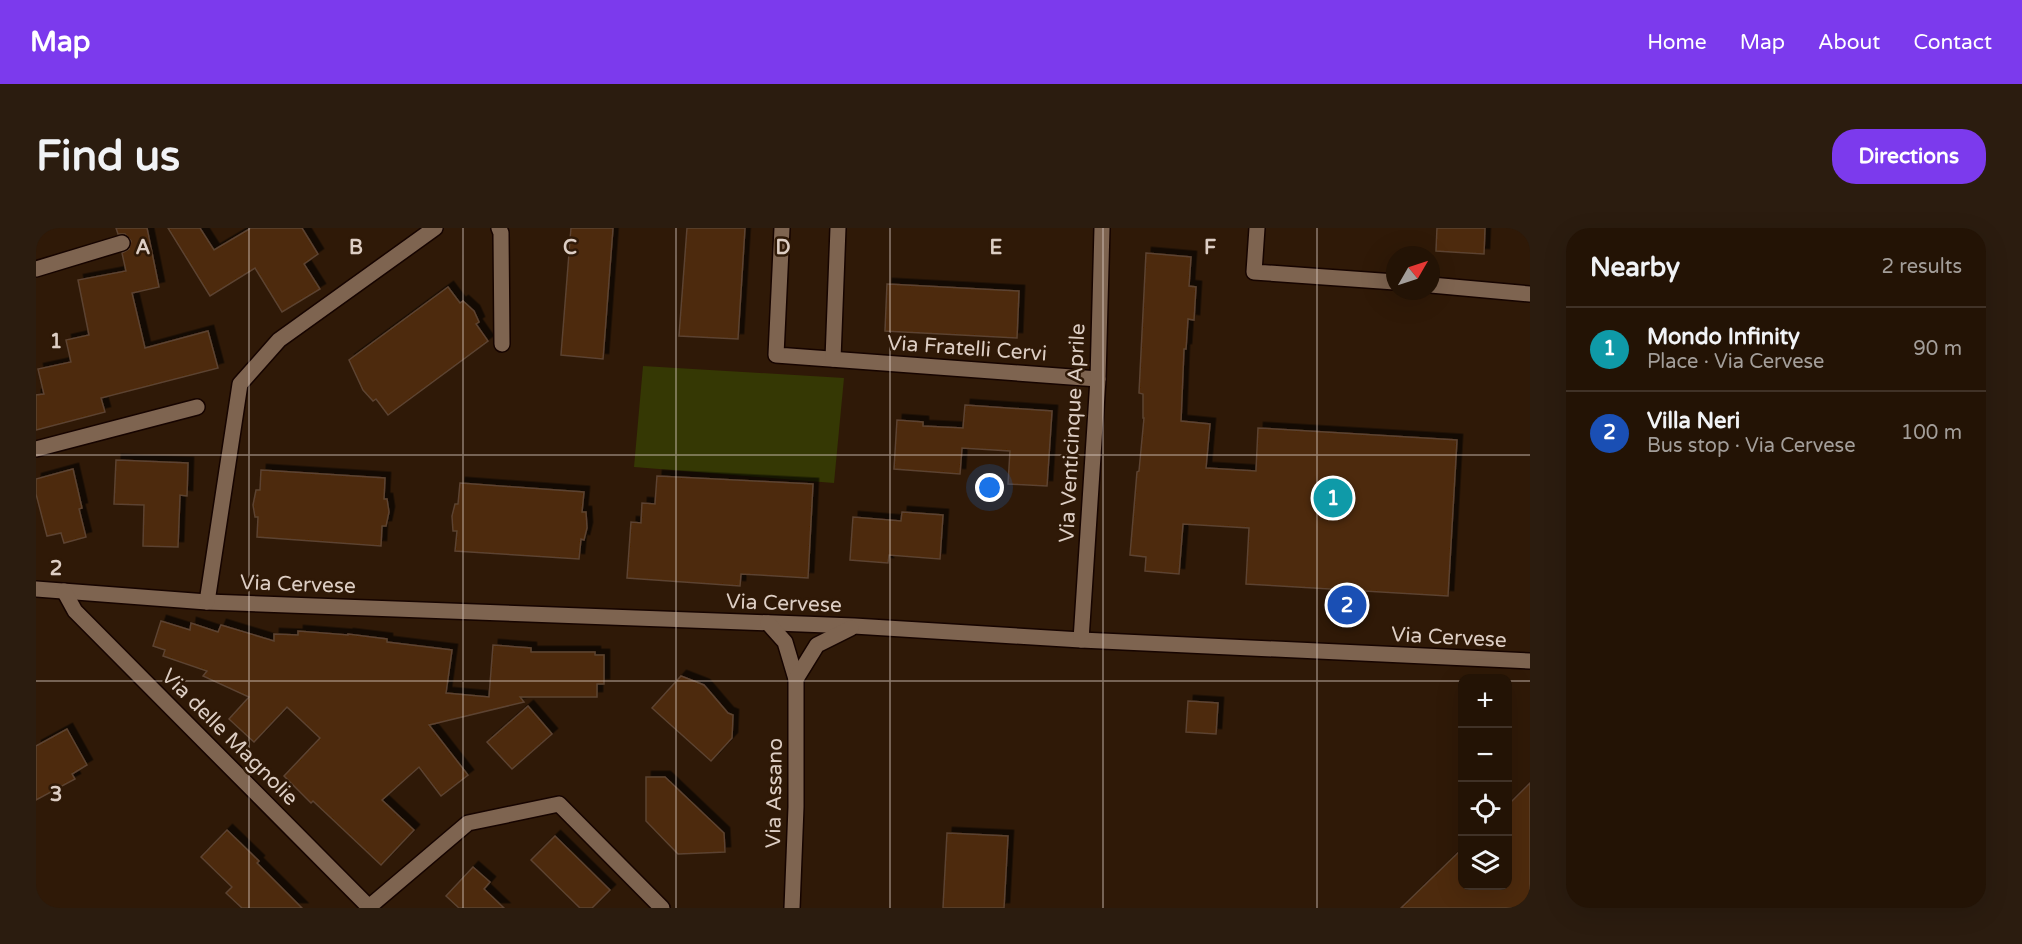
<!DOCTYPE html>
<meta charset="utf-8">
<style>
:root{--surface:#231305;--page:#2b1c0f;--text:#f1f3f6;--muted:#a39e9a;--line:#403227;--accent:#7c3aed}
body{margin:0;font-family:"Varela Round",sans-serif;background:var(--page);color:var(--text)}
.controls{position:absolute;right:18px;bottom:18px;display:grid;overflow:hidden;border-radius:12px;box-shadow:0 6px 24px #0002}
.controls button{width:54px;height:54px;display:grid;place-items:center;padding:0;border:0;border-bottom:2px solid var(--line);background:var(--surface);color:var(--text);font:30px sans-serif}
.compass{position:absolute;left:1350px;top:18px;width:54px;height:54px;border-radius:50%;background:var(--surface);box-shadow:0 6px 24px #0002;rotate:51deg}
.you{position:absolute;left:954px;top:260px;width:21px;height:21px;margin:-15px;border:4px solid #fff;border-radius:50%;background:#1a73e8;box-shadow:0 0 0 9px #1a73e833}
.badge{display:grid;place-items:center;width:39px;height:39px;border-radius:50%;background:var(--accent);color:#fff;font-size:20px;font-weight:700}
.pin{position:absolute;translate:-50% -50%;border:3px solid #fff;box-shadow:0 2px 6px #0006}
.list{margin:0;padding:0;list-style:none}
h2{display:flex;justify-content:space-between;align-items:center;height:78px;margin:0;padding:0 24px;font-size:26px}
h2 small{font-size:20px;font-weight:400;color:var(--muted)}
.list li{display:grid;grid-template-columns:39px 1fr auto;gap:18px;align-items:center;box-sizing:border-box;height:84px;padding:0 24px;border-top:2px solid var(--line)}
.list b{display:block;font-size:22px;white-space:nowrap}
.list p{margin:0;font-size:20px;white-space:nowrap;color:var(--muted)}
.list em{font-size:20px;font-style:normal;color:var(--muted)}
.icon{flex:none;width:33px;height:33px;fill:none;stroke:currentColor;stroke-width:2;stroke-linecap:round;stroke-linejoin:round}
.map{position:relative;flex:none;width:1494px;height:680px;overflow:hidden;border-radius:24px}
header{display:flex;align-items:center;gap:36px;box-sizing:border-box;height:84px;padding:0 30px;background:var(--accent);color:#fff}
header strong{font-size:28px}
nav{display:flex;gap:33px;margin-inline-start:auto;font-size:21px}
.intro{display:flex;align-items:center;justify-content:space-between;box-sizing:border-box;height:144px;padding:0 36px}
h1{margin:0;font-size:42px}
.button{padding:15px 27px;border-radius:24px;background:var(--accent);color:#fff;font-size:21px;font-weight:700}
main{display:flex;gap:36px;padding:0 36px}
aside{flex:1;background:var(--surface);border-radius:24px;box-shadow:0 6px 24px #0002}
.map>svg:first-child{display:block}
.green{fill:#353804}
.building{fill:#4e2907;stroke:#5c4331;stroke-width:1.5;filter:url(#shadow)}
.lines{fill:none;stroke-linecap:round;stroke-linejoin:round}
.minor-casing{stroke:#160400;stroke-width:18}
.minor{stroke:#7e6450;stroke-width:15}
.grid{fill:none;stroke:#ddcec4;stroke-width:1.5;stroke-opacity:0.55}
.labels{text-anchor:middle;stroke-width:5;stroke-linejoin:round;paint-order:stroke}
.street-label{font-size:21px;fill:#ddcec4;stroke:#2f1907}
.grid-label{font-size:20px;text-anchor:middle;font-weight:bold;fill:#ddcec4;stroke:#2f1907;stroke-width:5;stroke-linejoin:round;paint-order:stroke}
</style>
<header>
<strong>Map</strong>
<nav><a>Home</a><a>Map</a><a>About</a><a>Contact</a></nav>
</header>
<div class="intro"><h1>Find us</h1><a class="button">Directions</a></div>
<main>
<div class="map">
<svg width="1494" height="680" viewBox="0 0 1494 680">
<defs>
<filter id="shadow"><feDropShadow dx="5.5" dy="-5.5" stdDeviation="0" flood-color="#0009"/></filter>
</defs>
<rect width="100%" height="100%" fill="#2f1907"/>
<path class="green" d="M607,138l201,12 -10,105 -200,-16z"/>
<g class="building">
<path d="M80,0h31l12,59 -27,6 13,55 63,-17 10,37 -117,30 4,14 -69,18v-35l8,-1 -6,-25 33,-7 -5,-22 23,-5 -11,-55 48,-9 -4,-18 7,-4 2,-8 -6,-7h-7z"/>
<path d="M132,0h32l14,22 37,-22h51l16,26 -14,10 16,25 -38,23 -27,-44 -45,28z"/>
<path d="M535,0h42l-10,131 -42,-4z"/>
<path d="M651,0h58l-7,111 -59,-3z"/>
<path d="M1401,0h48l-1,26 -48,-3z"/>
<path d="M1110,25l45,4 -2,29 7,1 -2,33 -6,-1 -2,30h-2l-3,72 29,3 -4,44 50,3 2,-43 199,12 -9,156 -202,-12 3,-56 -66,-4 -4,50 -34,-3 1,-14 -16,-2 7,-83 2,-1 5,-53h-1v-24l-4,-1z"/>
<path d="M851,56l132,7 -2,47 -132,-7z"/>
<path d="M412,59l12,16 3,-2 11,10 5,11 -3,2 12,17 -100,74 -12,-16 -3,2 -10,-11 -14,-30z"/>
<path d="M929,177l87,6 -5,75 -39,-2 2,-33 -48,-3 -2,26 -66,-5 3,-49 26,2v4l40,2z"/>
<path d="M80,232l72,3 -1,33 -7,-1 -2,52 -35,-1 1,-41 -30,-1z"/>
<path d="M37,241l9,39 -3,1 7,28 -22,6 -3,-10 -14,3 -11,-42v-15z"/>
<path d="M225,242l124,8 -1,21h3l2,13 -3,14h-4l-1,20 -124,-9 1,-20h-3l-2,-12 3,-15h4z"/>
<path d="M621,248l156,8 -5,94 -67,-4 -1,12 -113,-8 4,-56 10,1 1,-20 13,1z"/>
<path d="M424,255l124,9 -2,20h4l1,16 -3,12 -3,-1 -2,20 -124,-8 2,-20h-4l-1,-15 3,-12h3z"/>
<path d="M866,284l41,3 -3,44 -51,-4 -1,8 -38,-3 3,-43 48,4z"/>
<path d="M125,393l29,9 1,-7 27,9 3,-7 53,16v-7l24,1v-4l50,4v-1l39,5v3l65,8 -6,43 43,4 4,-52 38,3v4h64v3h9v29h-7v13h-77l4,5 -95,23 39,50 -27,21 -22,-29 -37,33 32,30 -33,35 -68,-64 -2,2 -27,-27 36,-38 -33,-31 -33,35 -25,-23 20,-22 -46,-21 4,-5 -44,-15 2,-6 -12,-4z"/>
<path d="M645,448l23,9 24,28 5,2 -1,23 -21,23 -59,-53z"/>
<path d="M1152,473l30,2 -2,31 -30,-2z"/>
<path d="M492,478l24,28 -40,35 -25,-27z"/>
<path d="M31,501l20,36 -15,9 3,5 -39,21v-54z"/>
<path d="M610,549h19l59,56 1,19 -47,2 -32,-33z"/>
<path d="M1494,555v125h-129l61,-59v36h46v-80z"/>
<path d="M191,602l32,31 -2,2 45,45h-60l-16,-15 6,-6 -31,-30z"/>
<path d="M911,605l61,3 -4,72h-61z"/>
<path d="M519,608l55,54 -18,18h-12l-49,-48z"/>
<path d="M437,639l17,15 -6,7 20,19h-45l-13,-12z"/>
</g>
<g class="lines">
<defs>
<g id="minor">
<path d="M463,0l2,5 1,111"/>
<path d="M746,0l-6,127 322,24"/>
<path d="M1221,0l-3,44 141,10"/>
<path d="M0,41l86,-26"/>
<path d="M1395,57l99,9"/>
<path d="M797,131l5,-131"/>
<path d="M0,221l161,-42"/>
<path d="M0,361l171,13 647,24 227,14 449,21"/>
<path d="M28,363l11,20 295,297"/>
<path d="M171,374l33,-218 39,-44 156,-112"/>
<path d="M732,395l17,19 11,37"/>
<path d="M1045,412l17,-261 4,-151"/>
<path d="M333,679l99,-84 91,-19 103,104"/>
<path d="M756,680l4,-101v-128l21,-34 34,-17"/>
</g>
</defs>
<use href="#minor" class="minor-casing"/>
<use href="#minor" class="minor"/>
</g>
<path class="grid" d="M213,0v680M427,0v680M640,0v680M854,0v680M1067,0v680M1281,0v680M0,227h1494M0,453h1426M1472,453h22"/>
<g class="labels">
<g class="street-label">
<text transform="translate(931 120) rotate(4)" y="7">Via Fratelli Cervi</text>
<text transform="translate(1036 205) rotate(-87)" y="7">Via Venticinque Aprile</text>
<text transform="translate(262 356) rotate(2)" y="7">Via Cervese</text>
<text transform="translate(748 375) rotate(2)" y="7">Via Cervese</text>
<text transform="translate(1413 409) rotate(3)" y="7">Via Cervese</text>
<text transform="translate(194 509) rotate(45)" y="7">Via delle Magnolie</text>
<text transform="translate(738 565) rotate(-89)" y="7">Via Assano</text>
</g>
</g>
<g class="grid-label">
<text x="107" y="26">A</text>
<text x="320" y="26">B</text>
<text x="534" y="26">C</text>
<text x="747" y="26">D</text>
<text x="960" y="26">E</text>
<text x="1174" y="26">F</text>
<text x="20" y="120">1</text>
<text x="20" y="347">2</text>
<text x="20" y="573">3</text>
</g>
</svg>
<div class="controls">
<button>+</button>
<button>−</button>
<button><svg class="icon" aria-label="locate" viewBox="0 0 24 24"><circle cx="12" cy="12" r="6"/><path d="M12 2v4M12 18v4M2 12h4M18 12h4"/></svg></button>
<button><svg class="icon" aria-label="layers" viewBox="0 0 24 24"><path d="M12 4l9 5-9 5-9-5zM3 14l9 5 9-5"/></svg></button>
</div>
<svg class="compass" viewBox="-18 -18 36 36"><path d="M0-13l5 13h-10z" fill="#e53935"/><path d="M0 13l5-13h-10z" fill="#a39e9a"/></svg>
<div class="you"></div>
<div class="pin badge" style="left:1297px;top:270px;background:#0f9aa8">1</div>
<div class="pin badge" style="left:1311px;top:377px;background:#1a4fb4">2</div>
</div>
<aside>
<h2>Nearby<small>2 results</small></h2>
<ul class="list">
<li><span class="badge" style="background:#0f9aa8">1</span><div><b>Mondo Infinity</b><p>Place · Via Cervese</p></div><em>90 m</em></li>
<li><span class="badge" style="background:#1a4fb4">2</span><div><b>Villa Neri</b><p>Bus stop · Via Cervese</p></div><em>100 m</em></li>
</ul>
</aside>
</main>
